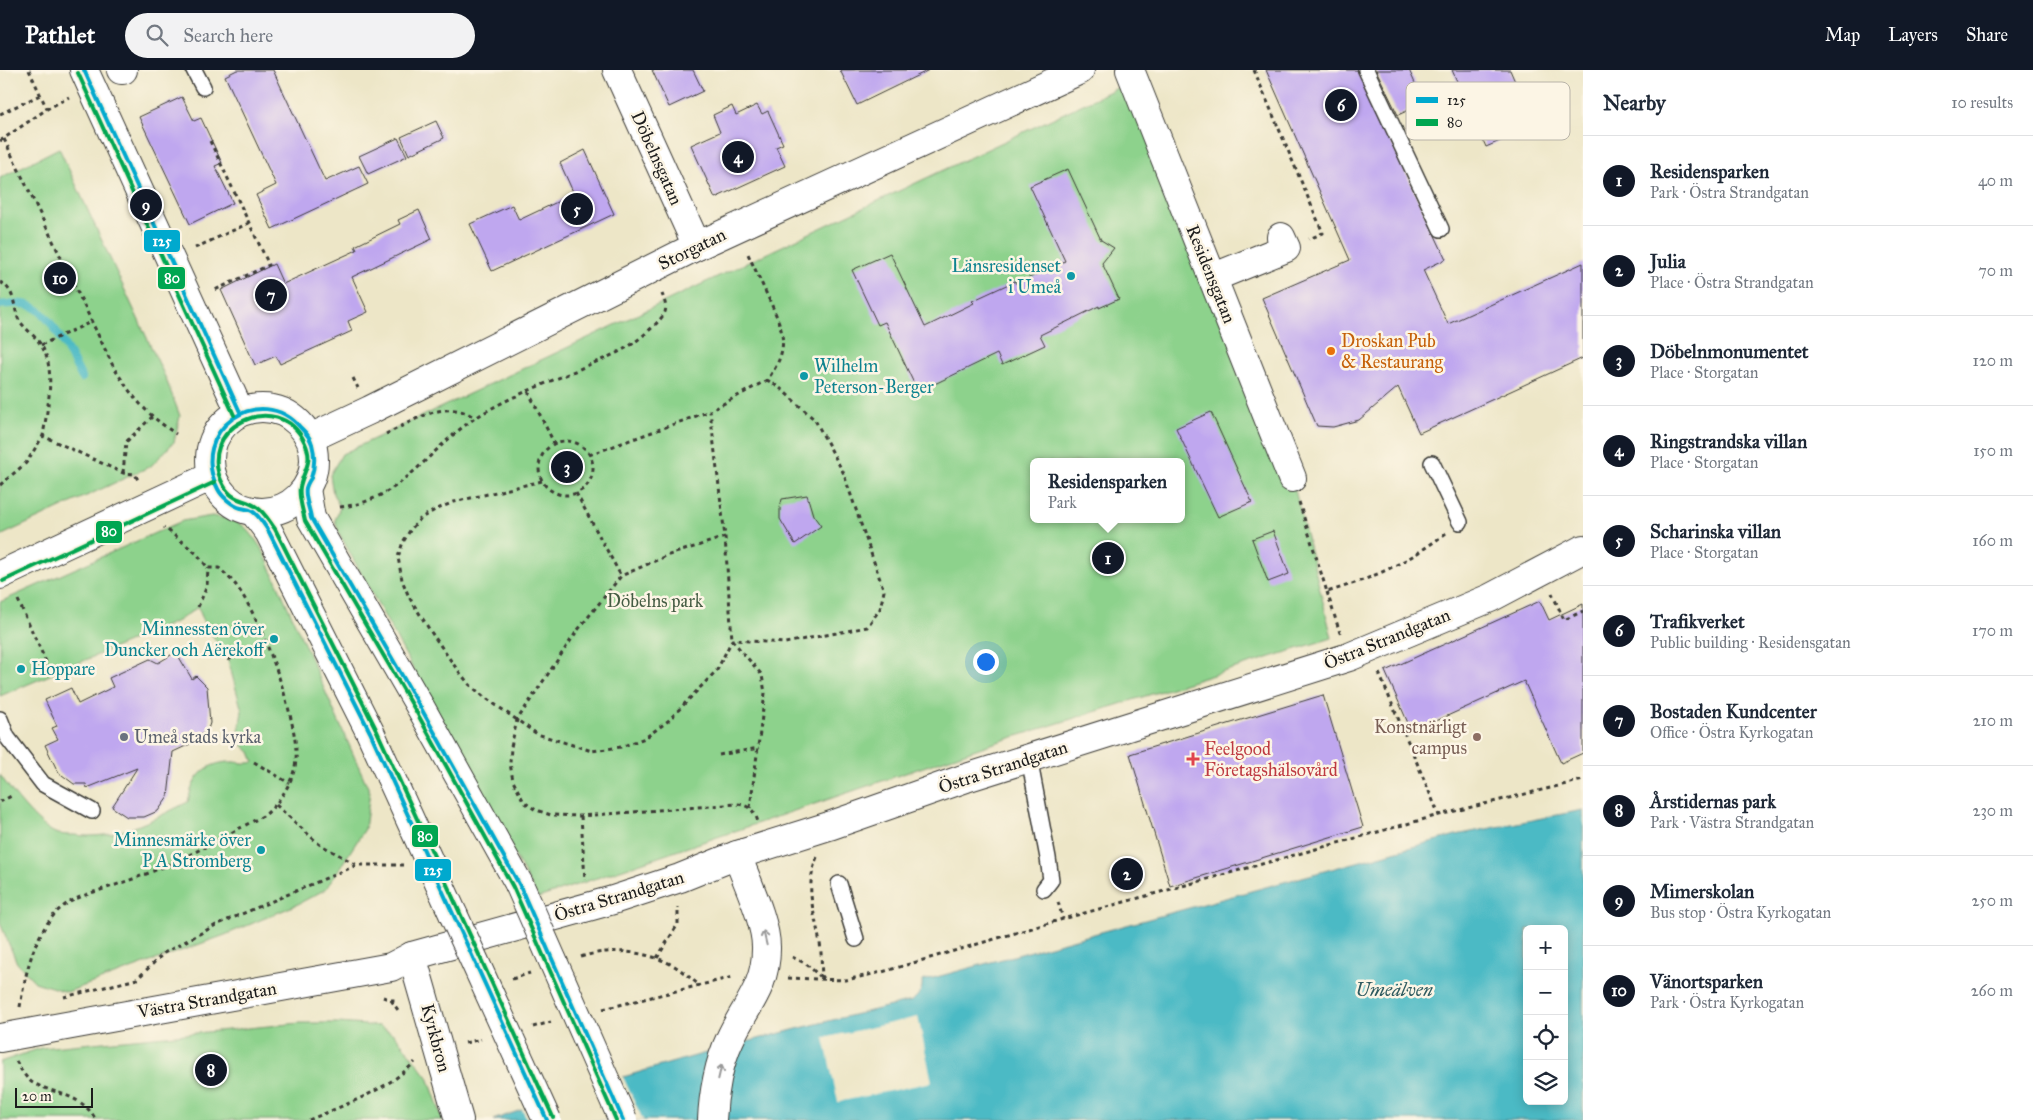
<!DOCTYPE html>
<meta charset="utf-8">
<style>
:root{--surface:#fff;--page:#f2f2f3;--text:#1f2937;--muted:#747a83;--line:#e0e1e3;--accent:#111827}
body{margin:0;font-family:"IM FELL Great Primer",serif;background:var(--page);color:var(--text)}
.controls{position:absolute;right:15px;bottom:15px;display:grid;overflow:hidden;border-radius:8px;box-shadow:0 2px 12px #0003}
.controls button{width:45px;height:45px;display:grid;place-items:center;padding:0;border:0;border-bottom:1px solid var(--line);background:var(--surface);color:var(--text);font:25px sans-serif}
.scale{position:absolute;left:15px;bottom:12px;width:78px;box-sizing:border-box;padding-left:5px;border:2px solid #1c1c1c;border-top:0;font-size:14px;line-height:18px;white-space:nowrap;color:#1c1c1c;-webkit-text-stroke:4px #fcf5e5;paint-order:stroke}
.you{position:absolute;left:985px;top:591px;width:18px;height:18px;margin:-12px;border:4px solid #fff;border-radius:50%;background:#1a73e8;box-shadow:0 0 0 8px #1a73e833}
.badge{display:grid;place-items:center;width:32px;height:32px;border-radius:50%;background:var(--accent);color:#fff;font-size:16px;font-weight:700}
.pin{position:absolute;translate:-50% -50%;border:2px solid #fff;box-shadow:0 1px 5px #0006}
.popup{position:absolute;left:1030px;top:388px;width:155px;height:65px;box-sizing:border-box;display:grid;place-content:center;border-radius:8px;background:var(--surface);filter:drop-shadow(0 1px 4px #0005);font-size:16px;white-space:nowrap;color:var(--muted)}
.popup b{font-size:19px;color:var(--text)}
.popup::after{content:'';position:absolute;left:50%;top:100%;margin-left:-10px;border:10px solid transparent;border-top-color:var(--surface)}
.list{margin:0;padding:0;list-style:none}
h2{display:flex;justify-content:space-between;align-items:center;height:65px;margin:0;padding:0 20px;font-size:21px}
h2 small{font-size:16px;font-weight:400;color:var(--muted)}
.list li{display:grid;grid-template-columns:32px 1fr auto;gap:15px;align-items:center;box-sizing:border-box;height:90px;padding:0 20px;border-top:1px solid var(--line)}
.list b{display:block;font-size:19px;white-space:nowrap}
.list p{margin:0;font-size:16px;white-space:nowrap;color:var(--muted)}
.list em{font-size:16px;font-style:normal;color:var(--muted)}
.icon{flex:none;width:28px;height:28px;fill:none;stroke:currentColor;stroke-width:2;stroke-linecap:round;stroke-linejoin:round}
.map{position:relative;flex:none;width:1583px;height:1050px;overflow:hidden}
header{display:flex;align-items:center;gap:30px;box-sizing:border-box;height:70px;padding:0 25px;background:var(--accent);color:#fff}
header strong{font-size:24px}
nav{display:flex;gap:28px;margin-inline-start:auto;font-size:18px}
.search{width:350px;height:45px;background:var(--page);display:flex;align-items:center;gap:12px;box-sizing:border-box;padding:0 18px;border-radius:28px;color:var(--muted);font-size:19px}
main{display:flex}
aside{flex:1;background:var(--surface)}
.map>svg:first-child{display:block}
.green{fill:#8dd28c;stroke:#547754;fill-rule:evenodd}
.water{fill:#4cbac5;stroke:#346b70;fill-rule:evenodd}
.pier{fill:#ede6c7}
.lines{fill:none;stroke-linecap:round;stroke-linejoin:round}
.stream{stroke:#4cbac5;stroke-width:8}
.building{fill:#bfa7ef}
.service-casing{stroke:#3b3a36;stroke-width:18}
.minor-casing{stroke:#3b3a36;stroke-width:30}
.tertiary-casing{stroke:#3b3a36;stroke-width:30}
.path{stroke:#3b3a36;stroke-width:3;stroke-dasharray:4 4;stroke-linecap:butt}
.service{stroke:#fff;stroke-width:15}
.minor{stroke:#fff;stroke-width:28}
.tertiary{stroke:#fff;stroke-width:28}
.tertiary-bridge-casing{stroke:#3b3a36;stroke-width:30;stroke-linecap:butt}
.tertiary-bridge{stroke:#fff;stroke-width:28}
.bus-1-casing{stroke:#fcf5e5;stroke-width:8}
.bus-2-casing{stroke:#fcf5e5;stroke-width:8}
.bus-1{stroke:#00a9ce;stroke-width:4}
.bus-2{stroke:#00a651;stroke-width:4}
.oneway{stroke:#999}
.culture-dot{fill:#0f9aa8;stroke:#fcf5e5;stroke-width:2}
.food-dot{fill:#e8710a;stroke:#fcf5e5;stroke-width:2}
.worship-dot{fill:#6b7280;stroke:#fcf5e5;stroke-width:2}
.education-dot{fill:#8d6e63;stroke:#fcf5e5;stroke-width:2}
.health-dot{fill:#e0444e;stroke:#fcf5e5;stroke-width:2}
.labels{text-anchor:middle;stroke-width:5;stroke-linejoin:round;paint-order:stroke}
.street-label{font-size:18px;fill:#1c1c1c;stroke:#fcf5e5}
.culture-label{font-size:18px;fill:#0d838f;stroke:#fcf5e5;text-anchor:end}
.food-label{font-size:18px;fill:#c56008;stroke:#fcf5e5;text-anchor:start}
.park-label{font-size:18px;fill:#445c43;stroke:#fcf5e5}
.education-label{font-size:18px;fill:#785e54;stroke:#fcf5e5;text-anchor:end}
.worship-label{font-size:18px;fill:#5b616d;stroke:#fcf5e5;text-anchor:start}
.health-label{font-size:18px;fill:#be3a42;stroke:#fcf5e5;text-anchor:start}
.water-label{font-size:19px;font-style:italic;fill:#2f5b60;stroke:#fcf5e5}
.key{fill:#fcf5e5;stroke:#b9b4a9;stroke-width:1}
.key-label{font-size:14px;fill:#1c1c1c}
.line-badge{stroke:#fcf5e5;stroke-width:2}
.badge-label{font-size:14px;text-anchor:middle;font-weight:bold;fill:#fff}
</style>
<header>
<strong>Pathlet</strong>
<div class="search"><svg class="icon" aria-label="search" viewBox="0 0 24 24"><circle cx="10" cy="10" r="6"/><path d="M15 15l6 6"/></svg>Search here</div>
<nav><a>Map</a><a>Layers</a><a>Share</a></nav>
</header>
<main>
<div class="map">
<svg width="1583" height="1050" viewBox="0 0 1583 1050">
<rect width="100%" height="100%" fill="#fcf5e5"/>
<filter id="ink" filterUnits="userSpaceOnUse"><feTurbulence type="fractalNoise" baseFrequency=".02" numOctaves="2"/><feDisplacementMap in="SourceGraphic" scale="10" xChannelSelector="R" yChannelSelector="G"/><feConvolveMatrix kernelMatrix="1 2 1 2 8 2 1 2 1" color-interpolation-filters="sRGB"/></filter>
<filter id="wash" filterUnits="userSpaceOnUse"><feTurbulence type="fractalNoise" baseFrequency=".0096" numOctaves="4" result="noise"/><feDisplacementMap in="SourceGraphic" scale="20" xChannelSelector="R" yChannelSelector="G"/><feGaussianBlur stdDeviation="1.12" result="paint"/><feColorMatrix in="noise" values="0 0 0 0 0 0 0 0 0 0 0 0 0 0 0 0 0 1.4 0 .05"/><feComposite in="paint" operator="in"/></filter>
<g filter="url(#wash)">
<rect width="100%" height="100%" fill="#ede6c7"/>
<g class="green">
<path d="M1134,10l158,398 40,160 -344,107 -450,153 -199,-365 -4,-13 5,-13 -7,-13 -3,-19 12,-21zM1034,392h148v57h-148z"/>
<path d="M59,78l107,231 14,37 -6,26 -23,24 -151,70v-358z"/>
<path d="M212,446c31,5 34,9 51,35l107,241 -5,37 -39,60 -28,15 -73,31 -158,57 -32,-10 -18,-19 -17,-40v-148c12,17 36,49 55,58 5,2 13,2 19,2 42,6 77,-15 114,-33 5,-27 19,-41 47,-40 7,1 12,2 19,0l-4,-10 -7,-6 -4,-15 3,-20 -14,-51 -24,-38 -6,-15 -20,14 -178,75v-94l182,-81z"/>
<path d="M300,953h38l41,3 16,9 33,42 15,43h-443v-58l41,-14z"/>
</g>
<path class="water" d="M1583,740v310h-1090c137,-49 277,-86 419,-119 7,-6 11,-11 10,-20l534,-146zM1527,859h37v172h-37z"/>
<g class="pier">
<path d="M918,947l14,65 -94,20 -14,-64z"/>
<path d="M622,1005l21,45h-116l-6,-13z"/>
</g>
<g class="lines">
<path class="stream" d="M0,235c10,-1 21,-3 31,1 20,7 41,53 51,72"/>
</g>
<g id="blocks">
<g class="building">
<path d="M237,0h36l52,111 34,-15 9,18 -96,45 -16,-34 20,-10 -51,-109z"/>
<path d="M652,0h41l10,21 -34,16z"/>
<path d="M840,0h89l-72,35z"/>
<path d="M1266,0h91l89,189 -23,11 25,54 135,-61v95l-164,75 -21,-46 -39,33 -26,7 -16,-1 -55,-128 88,-38z"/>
<path d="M1376,0h33l15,33 -26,12z"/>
<path d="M1452,0h58l24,56 -48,21z"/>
<path d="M182,27l12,24 7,-3 21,45 -7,3 18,37 -43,21 -51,-107z"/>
<path d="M757,35l5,9 6,-3 15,33 -7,3 9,19 -70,32 -24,-53 29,-13 -7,-17 19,-9 4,9z"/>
<path d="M436,51l8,17 -35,17 -8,-18z"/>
<path d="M398,68l9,18 -39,18 -9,-18z"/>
<path d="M585,80l29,64 -122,57 -22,-47 42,-19 7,15 55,-26 -14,-31z"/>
<path d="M1068,99l33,71 13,8 -12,15 17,36 -20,9v-2l-59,29 5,10 -43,20 -5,-11 -79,38 -33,-70 -7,3 -26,-55 38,-17 35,74 49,-24 -2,-2 43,-20 1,3 49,-23 -35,-75z"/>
<path d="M419,140l13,29 -80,38 16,35 -20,9 4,10 -72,33 -4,-8 -21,9 -34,-75 53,-26 9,20 74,-34 -2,-4 45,-22 -2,-4z"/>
<path d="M1211,342l41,90 -34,15 -42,-89z"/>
<path d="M807,425l6,20 8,11 -26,18 -15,-25v-11l2,-9z"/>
<path d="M1273,461l16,43 -21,8 -16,-43z"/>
<path d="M1540,531l9,19 34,-16v149l-22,10 -37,-82 -112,51 -27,-61z"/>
<path d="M176,582l16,27 4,-3 11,11 3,36 -3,9 -15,6 -2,6 -17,8 -5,45 -10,14 -14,6h-17l-15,-10 25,-39 -50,20 -1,-4h-12l-16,-12 -13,-27 13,-6 -6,-11 5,-2 -12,-26 26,-12 7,16 35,-17 -4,-9 41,-19 8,4z"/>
<path d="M1323,625l40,132 -193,59 -40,-132z"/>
</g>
</g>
</g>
<g filter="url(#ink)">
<use href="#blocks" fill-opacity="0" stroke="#3b3a36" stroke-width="1"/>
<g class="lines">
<defs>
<g id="service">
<path d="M194,0l9,17"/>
<path d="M1366,0l75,159"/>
<path d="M1432,393l28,59"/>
<path d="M0,649l7,18 36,47 49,27"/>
<path d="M1029,688l19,100 3,22 -7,9"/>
<path d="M839,814l17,55"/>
</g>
<g id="minor">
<path d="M121,0h2"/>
<path d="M617,0l80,176"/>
<path d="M1130,0l162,408"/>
<path d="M1212,208l74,-30 -5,-11"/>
<path d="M310,368l60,-28 327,-164 383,-176"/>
<path d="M0,505l212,-99"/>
<path d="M0,968l391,-71 21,-11"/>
</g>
<g id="tertiary">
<path d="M84,0l156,342"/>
<circle cx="262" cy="390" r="52"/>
<path d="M306,419l5,29 111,192 97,174"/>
<path d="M253,441l16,21 101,200 84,184"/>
<path d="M459,1050l-47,-164 201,-56 67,-22 57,-23 92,-29 137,-48 383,-121 141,-59 93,-49"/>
<path d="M712,1050c1,-26 7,-58 18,-81 15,-33 36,-51 36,-90 1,-26 -20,-69 -29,-94"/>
</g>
</defs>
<use href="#service" class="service-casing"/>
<use href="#minor" class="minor-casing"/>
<use href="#tertiary" class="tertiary-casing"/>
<g class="path">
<path d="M29,0l18,39"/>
<path d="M1254,0l69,163 -14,6"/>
<path d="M0,44l40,-19"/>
<path d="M4,69l110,229c20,31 31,45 62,66"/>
<path d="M0,71l47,-32 22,-12"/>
<path d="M210,71l59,124 -54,25"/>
<path d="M195,178l54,-25"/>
<path d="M0,212c15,8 13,22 18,36 5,10 17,17 23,27 16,25 6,64 2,91"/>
<path d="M41,275l50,-23"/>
<path d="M353,308l5,10"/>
<path d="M528,321l26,52"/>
<path d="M386,364c28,-13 60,-37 89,-16"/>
<circle cx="566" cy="398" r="27"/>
<path d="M589,385l121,-44"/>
<path d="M123,403l3,-31 26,-25"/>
<path d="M542,411l-88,21 -19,8 -14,8 -10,11 -8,13 -5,15 4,23 7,17 22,35 25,36 13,16 14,12 54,38 55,17 29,-4 24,-9 23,-17 49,-51 15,-30 53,3 82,-16 13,-18 4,-18 -41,-119 -28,-52 -35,-32 -13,-8c24,-32 17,-49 1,-83 -7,-15 -14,-30 -21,-45"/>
<path d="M0,415l26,-22 17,-27 80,37 12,1 4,8"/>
<path d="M576,423l45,83"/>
<path d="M1299,432l28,90c47,-14 80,-29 119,-59"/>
<path d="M340,437c63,-6 88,-59 137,-90 33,-21 71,-34 107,-50 17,-7 36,-14 51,-25 8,-6 26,-21 30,-30 2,-6 -1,-13 -3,-18"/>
<path d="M725,467l-59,19 -45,20 -44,55 -60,89 -6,27 -1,16 3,18 11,21 12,8 15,5 30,1 156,-12c12,1 18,7 21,18"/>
<path d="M1327,522l13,41"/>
<path d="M1552,523l12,27 19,-9"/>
<path d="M18,530l34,75"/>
<path d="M198,537l9,-21 1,-18"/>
<path d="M228,590l37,-19"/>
<path d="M1379,603l60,142"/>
<path d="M719,685l40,-7"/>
<path d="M254,692l35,21"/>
<path d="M0,732l13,-7"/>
<path d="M276,735l43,39 38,21"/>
<path d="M750,738l15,-115 -3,-18 -30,-35 -7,-103 -15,-126 57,-31"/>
<path d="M581,746l4,64"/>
<path d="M817,787c-12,31 -4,50 2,81 3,13 2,27 3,40"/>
<path d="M1058,832l5,17"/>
<path d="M581,887c29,-10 68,-6 95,10 8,5 15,12 22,17"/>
<path d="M792,887l13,6 16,14"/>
<path d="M657,888l21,-34v-17"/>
<path d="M788,908l58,2 36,-8 181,-53 376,-104 144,-35"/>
<path d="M512,909l18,-6"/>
<path d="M64,927l73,-18 27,-26 52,-28 141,-60h46"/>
<path d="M383,927l8,3h5"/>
<path d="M391,930l7,10"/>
<path d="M20,937c5,-31 12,-66 33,-91 16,-20 45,-24 68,-33 16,-5 33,-12 49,-19 32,-14 63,-33 95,-49 15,-13 29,-34 31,-55 3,-40 -36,-145 -61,-176 -5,-6 -11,-11 -16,-16h-11l-11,-14 -33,-27"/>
<path d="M603,939l130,-32"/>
<path d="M533,957l18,-5"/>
<path d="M465,973l16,-4"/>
<path d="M16,991c4,7 10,18 17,22 24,12 49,11 63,37"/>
<path d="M309,1050c37,-16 77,-29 106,-58"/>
</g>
<use href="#service" class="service"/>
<use href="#minor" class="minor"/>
<use href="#tertiary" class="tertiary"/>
<defs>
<g id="tertiary-bridge">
<path d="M519,814l104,236"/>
<path d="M454,846l93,204"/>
</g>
</defs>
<use href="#tertiary-bridge" class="tertiary-bridge-casing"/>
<use href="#tertiary-bridge" class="tertiary-bridge"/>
<defs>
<g id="bus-1">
<path d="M84,0l156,342"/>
<path d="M547,1050l-177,-388 -101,-200c-5,-7 -9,-16 -17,-21 -3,-2 -7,-2 -11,-3 -8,-2 -19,-11 -23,-19 -31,-58 42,-109 83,-61 5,5 9,9 11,16 3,11 3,23 -1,34 -2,3 -4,6 -5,10 -2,9 4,21 5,30l111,192 97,174 104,236"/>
</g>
<g id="bus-2">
<path d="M78,3l156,342"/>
<path d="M3,511l212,-99"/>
<path d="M553,1047l-177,-388 -101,-200c-6,-8 -11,-18 -20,-23 -11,-7 -23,-5 -31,-20 -33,-58 55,-100 81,-43 9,20 -2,27 -5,44 -2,10 3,23 5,34l112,192 96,174 103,233"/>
</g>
</defs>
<use href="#bus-1" class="bus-1-casing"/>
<use href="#bus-2" class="bus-2-casing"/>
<use href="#bus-1" class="bus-1"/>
<use href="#bus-2" class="bus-2"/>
</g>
<defs><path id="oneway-shaft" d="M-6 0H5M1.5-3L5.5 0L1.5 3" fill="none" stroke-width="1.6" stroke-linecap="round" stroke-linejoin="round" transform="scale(1.25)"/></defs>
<g class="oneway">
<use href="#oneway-shaft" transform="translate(765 868) rotate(-103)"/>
<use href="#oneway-shaft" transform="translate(720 1002) rotate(-77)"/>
</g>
</g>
<g class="culture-dot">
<circle cx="1071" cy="206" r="5"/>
<circle cx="804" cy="306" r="5"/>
<circle cx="274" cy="569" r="5"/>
<circle cx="21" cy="599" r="5"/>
<circle cx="261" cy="780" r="5"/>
</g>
<circle class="food-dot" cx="1331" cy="281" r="5"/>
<circle class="worship-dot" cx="124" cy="667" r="5"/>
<circle class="education-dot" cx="1477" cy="667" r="5"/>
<path class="health-dot" d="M1190.5 681.5h5v5h5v5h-5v5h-5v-5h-5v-5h5z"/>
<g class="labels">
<g class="street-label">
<text transform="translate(657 88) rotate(66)" y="6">Döbelnsgatan</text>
<text transform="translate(692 179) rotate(-26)" y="6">Storgatan</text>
<text transform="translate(1211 204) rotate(68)" y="6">Residensgatan</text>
<text transform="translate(1387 569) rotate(-22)" y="6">Östra Strandgatan</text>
<text transform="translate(1003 697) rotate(-18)" y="6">Östra Strandgatan</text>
<text transform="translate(619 826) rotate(-17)" y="6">Östra Strandgatan</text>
<text transform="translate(207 930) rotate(-10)" y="6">Västra Strandgatan</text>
<text transform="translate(436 968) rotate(75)" y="6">Kyrkbron</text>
</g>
<g class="culture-label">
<text x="1061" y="202">Länsresidenset<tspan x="1061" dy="21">i Umeå</tspan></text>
<text x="814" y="302" text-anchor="start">Wilhelm<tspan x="814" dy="21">Peterson-Berger</tspan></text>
<text x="264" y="565">Minnessten över<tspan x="264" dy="21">Duncker och Aërekoff</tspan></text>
<text x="31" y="605" text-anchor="start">Hoppare</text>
<text x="251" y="776">Minnesmärke över<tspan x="251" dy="21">P A Stromberg</tspan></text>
</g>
<g class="food-label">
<text x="1341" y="277">Droskan Pub<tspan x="1341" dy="21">&amp; Restaurang</tspan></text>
</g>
<g class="park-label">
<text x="655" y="537">Döbelns park</text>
</g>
<g class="education-label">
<text x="1467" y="663">Konstnärligt<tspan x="1467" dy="21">campus</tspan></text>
</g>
<g class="worship-label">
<text x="134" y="673">Umeå stads kyrka</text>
</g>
<g class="health-label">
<text x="1204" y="685">Feelgood<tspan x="1204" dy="21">Företagshälsovård</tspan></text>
</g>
<g class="water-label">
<text x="1394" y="926">Umeälven</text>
</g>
</g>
<rect x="1406" y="12" width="164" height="58" rx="8" class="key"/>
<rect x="1416" y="27" width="22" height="6" fill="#00a9ce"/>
<rect x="1416" y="49" width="22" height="7" fill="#00a651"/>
<g class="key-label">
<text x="1447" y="35">125</text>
<text x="1447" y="57">80</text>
</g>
<g class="line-badge">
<rect x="143" y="159" width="38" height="24" rx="5" fill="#00a9ce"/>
<rect x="157" y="196" width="29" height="24" rx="5" fill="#00a651"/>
<rect x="95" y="450" width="28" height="24" rx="5" fill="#00a651"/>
<rect x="411" y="754" width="28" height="24" rx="5" fill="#00a651"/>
<rect x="414" y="788" width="38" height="24" rx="5" fill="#00a9ce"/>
</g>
<g class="badge-label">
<text x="162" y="176">125</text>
<text x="172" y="213">80</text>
<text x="109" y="466">80</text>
<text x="425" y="771">80</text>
<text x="433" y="805">125</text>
</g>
</svg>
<div class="controls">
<button>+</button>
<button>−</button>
<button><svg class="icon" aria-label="locate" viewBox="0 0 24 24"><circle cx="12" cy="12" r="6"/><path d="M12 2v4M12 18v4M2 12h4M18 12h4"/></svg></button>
<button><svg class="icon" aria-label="layers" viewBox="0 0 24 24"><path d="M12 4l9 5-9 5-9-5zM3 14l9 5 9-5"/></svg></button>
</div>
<div class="scale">20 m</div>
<div class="you"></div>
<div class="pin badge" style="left:1108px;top:488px">1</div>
<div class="popup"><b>Residensparken</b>Park</div>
<div class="pin badge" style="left:1127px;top:804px">2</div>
<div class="pin badge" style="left:567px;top:397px">3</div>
<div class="pin badge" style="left:738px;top:87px">4</div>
<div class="pin badge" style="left:577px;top:139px">5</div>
<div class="pin badge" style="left:1341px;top:35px">6</div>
<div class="pin badge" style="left:271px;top:225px">7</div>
<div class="pin badge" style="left:211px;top:1000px">8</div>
<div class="pin badge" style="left:146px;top:135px">9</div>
<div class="pin badge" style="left:60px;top:208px">10</div>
</div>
<aside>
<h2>Nearby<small>10 results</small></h2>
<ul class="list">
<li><span class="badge">1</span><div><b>Residensparken</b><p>Park · Östra Strandgatan</p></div><em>40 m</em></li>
<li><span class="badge">2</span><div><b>Julia</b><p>Place · Östra Strandgatan</p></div><em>70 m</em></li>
<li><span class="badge">3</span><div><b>Döbelnmonumentet</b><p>Place · Storgatan</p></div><em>120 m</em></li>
<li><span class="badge">4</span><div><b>Ringstrandska villan</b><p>Place · Storgatan</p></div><em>150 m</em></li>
<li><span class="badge">5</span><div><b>Scharinska villan</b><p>Place · Storgatan</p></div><em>160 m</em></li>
<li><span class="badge">6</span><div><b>Trafikverket</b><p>Public building · Residensgatan</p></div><em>170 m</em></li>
<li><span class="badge">7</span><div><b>Bostaden Kundcenter</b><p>Office · Östra Kyrkogatan</p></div><em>210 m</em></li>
<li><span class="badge">8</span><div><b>Årstidernas park</b><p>Park · Västra Strandgatan</p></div><em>230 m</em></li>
<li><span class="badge">9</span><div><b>Mimerskolan</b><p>Bus stop · Östra Kyrkogatan</p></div><em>250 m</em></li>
<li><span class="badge">10</span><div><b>Vänortsparken</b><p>Park · Östra Kyrkogatan</p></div><em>260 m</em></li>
</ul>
</aside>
</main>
